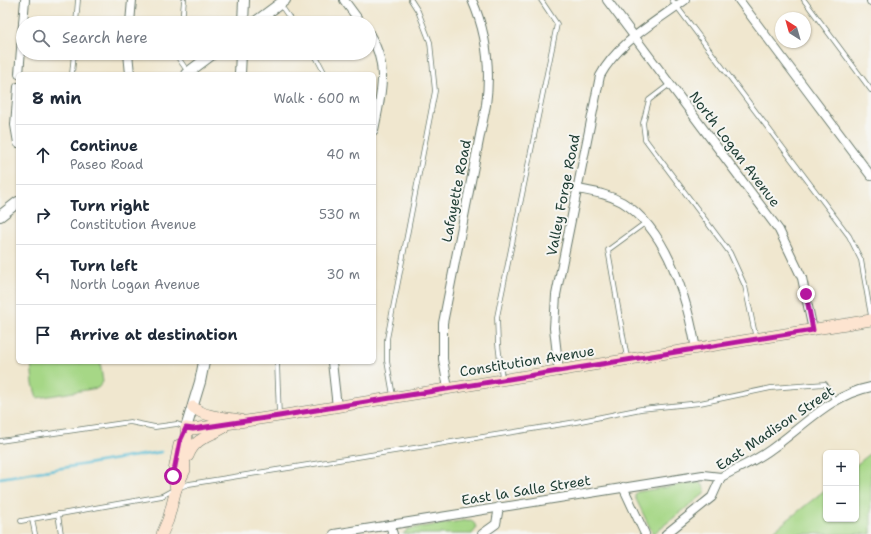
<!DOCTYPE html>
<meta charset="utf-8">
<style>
:root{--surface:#fff;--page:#f2f2f3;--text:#1f2937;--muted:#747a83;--line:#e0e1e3}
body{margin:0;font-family:"Shantell Sans",sans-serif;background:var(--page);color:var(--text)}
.controls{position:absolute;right:12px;bottom:12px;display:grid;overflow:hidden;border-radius:6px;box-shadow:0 1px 3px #0004}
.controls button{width:36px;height:36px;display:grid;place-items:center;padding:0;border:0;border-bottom:1px solid var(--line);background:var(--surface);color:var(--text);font:20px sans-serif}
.compass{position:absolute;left:775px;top:12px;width:36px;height:36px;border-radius:50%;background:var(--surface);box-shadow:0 1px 3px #0004;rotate:323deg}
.stop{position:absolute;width:12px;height:12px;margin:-9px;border:3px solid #b5179e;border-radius:50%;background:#fff}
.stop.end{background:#b5179e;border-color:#fff;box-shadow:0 1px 4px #0008}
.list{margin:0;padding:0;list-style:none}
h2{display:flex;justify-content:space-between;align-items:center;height:52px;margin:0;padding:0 16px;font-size:17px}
h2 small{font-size:13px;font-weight:400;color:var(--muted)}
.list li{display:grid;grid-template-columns:26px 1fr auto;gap:12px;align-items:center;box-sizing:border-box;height:60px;padding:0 16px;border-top:1px solid var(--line)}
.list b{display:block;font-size:15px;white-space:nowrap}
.list p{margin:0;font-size:13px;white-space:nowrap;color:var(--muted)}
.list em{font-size:13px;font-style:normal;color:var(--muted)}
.icon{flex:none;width:22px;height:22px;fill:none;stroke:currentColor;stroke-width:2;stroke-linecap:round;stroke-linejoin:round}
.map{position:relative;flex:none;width:871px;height:534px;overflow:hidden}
.search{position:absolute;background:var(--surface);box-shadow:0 1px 3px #0004;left:16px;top:16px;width:360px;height:44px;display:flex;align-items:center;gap:10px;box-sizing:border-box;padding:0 14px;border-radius:22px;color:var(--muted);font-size:15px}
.panel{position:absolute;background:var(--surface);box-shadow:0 1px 3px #0004;left:16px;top:72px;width:360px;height:292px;border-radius:6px}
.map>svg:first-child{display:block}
.green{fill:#a6d786;stroke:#628a5d}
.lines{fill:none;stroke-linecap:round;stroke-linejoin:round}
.stream{stroke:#5abfd8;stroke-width:2.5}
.service-casing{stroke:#68786a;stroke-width:5.5}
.minor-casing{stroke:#68786a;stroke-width:10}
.tertiary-casing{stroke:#68786a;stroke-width:12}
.secondary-casing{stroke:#68786a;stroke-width:12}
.service{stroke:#fff;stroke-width:4}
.minor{stroke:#fff;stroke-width:8}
.tertiary{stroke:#fff;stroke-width:10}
.secondary{stroke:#fde4d0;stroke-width:11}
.route{stroke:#b5179e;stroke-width:5}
.labels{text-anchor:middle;stroke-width:4;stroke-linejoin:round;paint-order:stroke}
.street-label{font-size:14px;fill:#1f3d34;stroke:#f6f6f2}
</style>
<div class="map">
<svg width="871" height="534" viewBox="0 0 871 534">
<rect width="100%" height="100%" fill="#f6f6f2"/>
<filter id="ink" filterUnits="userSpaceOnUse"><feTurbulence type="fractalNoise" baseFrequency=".025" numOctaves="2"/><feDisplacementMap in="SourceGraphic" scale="8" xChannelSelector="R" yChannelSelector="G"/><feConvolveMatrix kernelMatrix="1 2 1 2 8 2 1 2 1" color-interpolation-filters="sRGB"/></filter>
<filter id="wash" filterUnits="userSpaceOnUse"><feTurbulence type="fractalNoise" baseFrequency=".012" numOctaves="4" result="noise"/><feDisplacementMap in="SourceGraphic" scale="16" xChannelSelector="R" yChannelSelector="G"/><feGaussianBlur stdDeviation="0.9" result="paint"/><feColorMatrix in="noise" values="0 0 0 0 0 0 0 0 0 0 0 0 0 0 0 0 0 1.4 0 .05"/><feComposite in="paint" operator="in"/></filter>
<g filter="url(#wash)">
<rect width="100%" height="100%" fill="#f0e7cf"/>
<g class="green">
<path d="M31,362h69l3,20 -5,6 -61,10 -4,-14z"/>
<path d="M871,453v81h-101l56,-45v30h30v-54z"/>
<path d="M697,482l6,3 2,6 -1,3 -51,40 -18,-37v-3l2,-2z"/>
<path d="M468,520c5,1 8,4 8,9l-4,5h-69l5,-5z"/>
</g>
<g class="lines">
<path class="stream" d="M0,478l161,-26"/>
</g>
</g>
<g filter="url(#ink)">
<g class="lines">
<defs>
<g id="service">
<path d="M672,0l177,236 12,24 10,56"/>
<path d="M804,0l67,90"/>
<path d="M280,4l13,19"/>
<path d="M76,23l2,-23"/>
<path d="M182,23l2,-23"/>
<path d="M179,53v6l9,13"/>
<path d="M314,53l11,21"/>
<path d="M72,74l2,-21"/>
<path d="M670,84l-21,16 -6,23 2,16 85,114 15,33 11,53"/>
<path d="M627,358l-19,-108 37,-27"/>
<path d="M277,362l2,54"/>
<path d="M502,378l-4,-34 -1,-27 60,-293 -16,-24"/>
<path d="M393,396l-6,-35v-22l48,-248 -5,-49 -12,-31 -7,-11"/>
<path d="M0,441l130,-19 25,5 22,-3 8,3"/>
<path d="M180,487l9,-3 387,-62 65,-13 59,-6 71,-15 54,-4 10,17"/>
<path d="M58,514l3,20"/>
<path d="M32,519l3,15"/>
<path d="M21,521l141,-25 11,-6"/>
</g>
<g id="minor">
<path d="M344,0l17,23"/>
<path d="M607,0l172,230 23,48 11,52"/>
<path d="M739,0l132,176"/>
<path d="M871,0v1"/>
<path d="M23,23l2,-23"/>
<path d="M130,23l2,-23"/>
<path d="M369,33c21,33 12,61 5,97"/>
<path d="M128,53l2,21"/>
<path d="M19,74l4,-50"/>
<path d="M18,87l-3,38 3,18"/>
<path d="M578,189c15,3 30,5 44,13 46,28 65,97 74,147"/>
<path d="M332,362l5,45"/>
<path d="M559,372l-5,-44 2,-33 44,-219c18,-34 56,-54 85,-76"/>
<path d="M448,389l-5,-30v-36l43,-218c5,-37 1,-71 -14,-105"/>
<path d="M623,487l22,47"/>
<path d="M390,525l3,9"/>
<path d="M334,534l369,-59 18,2"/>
<path d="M482,534l14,-10 3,-17"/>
<path d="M666,534l46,-37 9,-20c17,-9 34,-16 49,-27 33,-23 60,-55 101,-63"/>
</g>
<g id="tertiary">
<path d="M243,23l1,-23"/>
<path d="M254,23l31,-23"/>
<path d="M186,74l28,-21"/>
<path d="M240,74l1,-21"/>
<path d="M0,216l18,-14"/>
<path d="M186,428l14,-46 4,-20"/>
</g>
<g id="secondary">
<path d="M193,407c13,11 31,10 47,13"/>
<path d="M186,428l7,1 86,-13 592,-96"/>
<path d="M188,456c7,-18 20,-19 35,-28"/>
<path d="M176,489l-3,-13 6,-31"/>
<path d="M162,534l6,-14 8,-31 9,-19 -1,-15 3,-14 -1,-13"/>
</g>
</defs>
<use href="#service" class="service-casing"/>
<use href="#minor" class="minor-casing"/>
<use href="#tertiary" class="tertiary-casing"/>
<use href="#secondary" class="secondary-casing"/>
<use href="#service" class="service"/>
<use href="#minor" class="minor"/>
<use href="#tertiary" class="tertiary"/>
<use href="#secondary" class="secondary"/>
</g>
</g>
<g class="lines" filter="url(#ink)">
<path class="route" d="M173,476l7,-35 6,-13 7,1 86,-13 534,-86 -7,-36"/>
</g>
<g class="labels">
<g class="street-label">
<text transform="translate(735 149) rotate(53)" y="5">North Logan Avenue</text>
<text transform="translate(456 191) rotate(-79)" y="5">Lafayette Road</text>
<text transform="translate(563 195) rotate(-79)" y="5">Valley Forge Road</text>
<text transform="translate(527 361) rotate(-9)" y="5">Constitution Avenue</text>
<text transform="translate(775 428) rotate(-34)" y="5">East Madison Street</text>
<text transform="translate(526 490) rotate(-9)" y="5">East la Salle Street</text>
</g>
</g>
</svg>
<div class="controls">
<button>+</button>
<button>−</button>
</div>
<svg class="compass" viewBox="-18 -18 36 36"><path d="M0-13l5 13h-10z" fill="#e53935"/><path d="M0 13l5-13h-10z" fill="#747a83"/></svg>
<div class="stop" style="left:173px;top:476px"></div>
<div class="stop end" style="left:806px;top:294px"></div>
<div class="search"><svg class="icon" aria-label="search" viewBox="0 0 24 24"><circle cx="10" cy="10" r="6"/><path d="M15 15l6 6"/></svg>Search here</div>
<section class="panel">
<h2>8 min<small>Walk · 600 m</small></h2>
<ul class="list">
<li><svg class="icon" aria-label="ahead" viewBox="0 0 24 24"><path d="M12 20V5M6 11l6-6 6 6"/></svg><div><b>Continue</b><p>Paseo Road</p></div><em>40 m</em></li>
<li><svg class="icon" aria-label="right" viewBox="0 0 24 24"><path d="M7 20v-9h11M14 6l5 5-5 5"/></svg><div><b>Turn right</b><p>Constitution Avenue</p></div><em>530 m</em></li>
<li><svg class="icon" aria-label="left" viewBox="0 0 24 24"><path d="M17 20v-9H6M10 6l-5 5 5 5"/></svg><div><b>Turn left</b><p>North Logan Avenue</p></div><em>30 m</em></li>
<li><svg class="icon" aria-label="arrive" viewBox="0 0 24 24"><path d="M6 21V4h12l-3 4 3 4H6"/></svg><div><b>Arrive at destination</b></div></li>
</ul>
</section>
</div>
